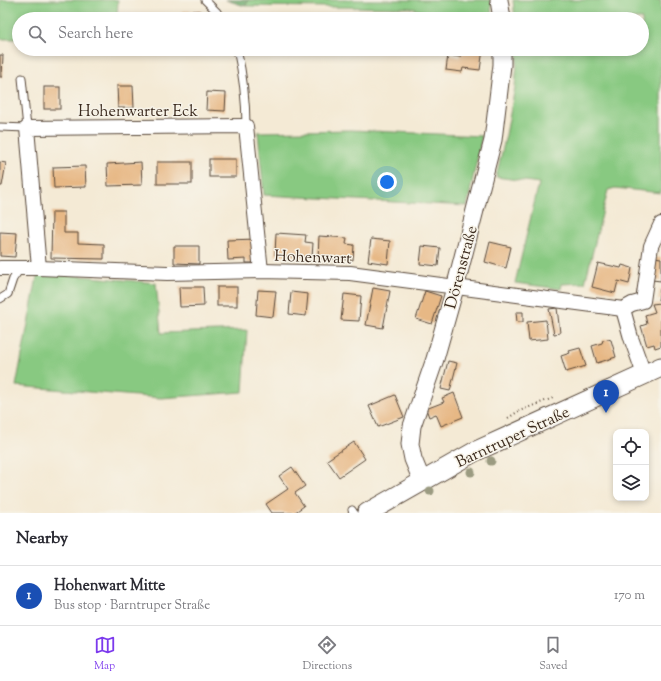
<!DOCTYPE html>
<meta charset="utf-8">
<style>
:root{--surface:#fff;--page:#f7f7f7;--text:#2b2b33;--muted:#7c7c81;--line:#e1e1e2;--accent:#7c3aed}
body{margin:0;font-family:"Sorts Mill Goudy",serif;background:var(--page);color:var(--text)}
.controls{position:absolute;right:12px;bottom:12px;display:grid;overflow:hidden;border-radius:8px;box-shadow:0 2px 6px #0003}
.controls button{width:36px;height:36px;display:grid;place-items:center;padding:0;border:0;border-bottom:1px solid var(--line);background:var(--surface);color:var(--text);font:20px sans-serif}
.you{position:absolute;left:387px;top:182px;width:14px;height:14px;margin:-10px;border:3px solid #fff;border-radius:50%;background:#1a73e8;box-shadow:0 0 0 6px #1a73e833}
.badge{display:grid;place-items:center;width:26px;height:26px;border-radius:50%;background:var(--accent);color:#fff;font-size:13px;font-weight:700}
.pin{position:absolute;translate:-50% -33px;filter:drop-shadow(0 1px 2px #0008)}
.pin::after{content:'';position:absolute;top:21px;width:14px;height:12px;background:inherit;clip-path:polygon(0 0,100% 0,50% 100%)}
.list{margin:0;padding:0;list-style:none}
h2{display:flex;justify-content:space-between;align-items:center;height:52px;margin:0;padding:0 16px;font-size:17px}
h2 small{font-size:13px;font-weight:400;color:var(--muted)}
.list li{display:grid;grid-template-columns:26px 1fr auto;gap:12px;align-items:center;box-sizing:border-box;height:60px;padding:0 16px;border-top:1px solid var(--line)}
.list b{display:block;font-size:15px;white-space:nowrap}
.list p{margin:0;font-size:13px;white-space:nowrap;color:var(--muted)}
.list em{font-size:13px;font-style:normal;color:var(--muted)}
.icon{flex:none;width:22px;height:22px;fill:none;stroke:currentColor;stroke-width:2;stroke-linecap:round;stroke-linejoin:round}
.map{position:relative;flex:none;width:661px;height:513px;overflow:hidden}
.search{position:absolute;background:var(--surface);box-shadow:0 2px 6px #0003;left:12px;right:12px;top:12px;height:44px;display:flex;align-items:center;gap:10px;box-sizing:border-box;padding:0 14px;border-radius:22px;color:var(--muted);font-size:15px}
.sheet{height:112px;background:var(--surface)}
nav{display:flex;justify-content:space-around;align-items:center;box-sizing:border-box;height:56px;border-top:1px solid var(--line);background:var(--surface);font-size:11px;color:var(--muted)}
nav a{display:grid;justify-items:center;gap:2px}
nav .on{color:var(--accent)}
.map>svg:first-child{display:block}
.green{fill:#88c981;stroke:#627a50}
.forest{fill:#6ead6f;stroke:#546c46}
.building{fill:#e7b885}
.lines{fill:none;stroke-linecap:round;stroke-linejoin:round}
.service-casing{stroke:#574739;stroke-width:9}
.minor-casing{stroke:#574739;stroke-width:16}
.tertiary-casing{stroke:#574739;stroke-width:19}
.secondary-casing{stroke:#574739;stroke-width:21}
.path{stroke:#574739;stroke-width:2;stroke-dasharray:1 3;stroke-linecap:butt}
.service{stroke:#fff;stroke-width:7}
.minor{stroke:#fff;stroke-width:14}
.tertiary{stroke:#fff;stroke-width:17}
.secondary{stroke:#fff;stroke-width:19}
.tree{fill:#9b9b81}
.labels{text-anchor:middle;stroke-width:3;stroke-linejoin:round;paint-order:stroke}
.street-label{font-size:16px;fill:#3b2a1e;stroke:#f7f3e8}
</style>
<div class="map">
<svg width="661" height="513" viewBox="0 0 661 513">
<rect width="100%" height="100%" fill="#f7f3e8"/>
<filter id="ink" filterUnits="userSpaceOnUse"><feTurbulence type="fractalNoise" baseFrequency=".025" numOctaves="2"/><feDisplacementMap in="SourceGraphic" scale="8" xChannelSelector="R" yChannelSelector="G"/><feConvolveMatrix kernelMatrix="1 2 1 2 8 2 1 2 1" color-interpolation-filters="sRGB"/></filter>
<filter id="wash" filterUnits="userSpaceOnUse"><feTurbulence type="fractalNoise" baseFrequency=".012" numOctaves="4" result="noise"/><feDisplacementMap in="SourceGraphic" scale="16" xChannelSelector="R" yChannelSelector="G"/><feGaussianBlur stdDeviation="0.9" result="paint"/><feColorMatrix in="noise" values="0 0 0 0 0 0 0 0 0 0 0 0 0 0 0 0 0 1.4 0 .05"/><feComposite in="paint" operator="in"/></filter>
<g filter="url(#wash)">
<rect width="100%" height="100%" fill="#f4ead5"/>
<g class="green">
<path d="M0,0h118l-1,19h-98v20h-19z"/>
<path d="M249,0h242l1,19h-42l-39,-11 -166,-2z"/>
<path d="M513,0h148v193l-46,-5 -7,2 -23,93 -23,1 -1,5 -46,-6 24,-100 -43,-6 10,-42 9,-48 3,-38h124v-30h-127z"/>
<path d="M350,130l132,6 -15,70 -203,-11 -6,-63z"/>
<path d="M38,272l118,11 5,50 86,-3 -4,62 -82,6 -145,-12z"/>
</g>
<path class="forest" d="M226,0h23l-4,6z"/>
<g id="blocks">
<g class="building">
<rect x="182" y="11" width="19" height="8"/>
<path d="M461,49h22l-3,21 -17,-2 -1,4 -16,-2 2,-15 12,2z"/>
<path d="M0,55h3l-1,22h-2z"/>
<path d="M117,86h16l1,22h-16z"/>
<rect x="44" y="87" width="16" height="22"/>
<path d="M207,92l19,1 -1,18 -19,-1z"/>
<rect x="209" y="159" width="27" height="18"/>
<path d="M0,162l6,1 -4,23h-2z"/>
<path d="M141,162l1,23 -34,1 -1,-22z"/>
<rect x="157" y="162" width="35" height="22"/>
<path d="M85,166l1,21 -32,1 -1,-21z"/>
<path d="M52,212h12v21h14v10l26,1v15l-53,-1z"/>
<path d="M0,232l17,1 -2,24 -15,-1z"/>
<path d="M276,233l30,2 -1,7 8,1 -1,14 -37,-2z"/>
<path d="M319,236l28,2 -1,6 8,1 -1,15 -35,-2z"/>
<path d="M257,239l1,24h-12v-4l-18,1 -1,-20z"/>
<path d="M371,239l19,2 -2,23 -20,-3z"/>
<path d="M490,242l21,5 -5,21 -21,-6z"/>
<path d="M174,246h25v18l-25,-1z"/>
<path d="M422,246l18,2 -2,18 -18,-2z"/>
<path d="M654,257l7,1v23l-9,-1z"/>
<path d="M598,263l23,5 1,-3 10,3 -3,16 -11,-3 -3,12 -23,-6z"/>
<path d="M179,287h24l1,19 -24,1z"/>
<rect x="217" y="287" width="20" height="19"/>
<path d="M373,288l17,3 -7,37 -17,-3z"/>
<path d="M660,289h1v11h-3z"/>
<path d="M258,290l18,1 -3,26 -17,-2z"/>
<path d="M425,291l16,5 -9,28 -16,-5z"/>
<path d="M291,292l17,2 -2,22 -17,-2z"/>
<path d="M344,294l17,2 -2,25 -18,-1z"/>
<path d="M661,303v43l-6,2 -1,-4 -7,2 -6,-20 6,-2 -2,-9 10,-3 -3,-8z"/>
<path d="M557,308l3,25 -6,1 -5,-25z"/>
<path d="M516,312h7v10h-6z"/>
<path d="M546,320l2,19 -19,2 -2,-19z"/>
<path d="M608,339l3,1 5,17 -19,6 -5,-17 10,-3 1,-3z"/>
<path d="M580,348l6,18 -20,6 -5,-16 9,-3 -1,-2z"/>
<path d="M448,361l9,2 -7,28 -9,-2z"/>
<path d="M454,393l9,24 -22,9 -5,-12 -7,3 -3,-8 18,-7 -2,-4z"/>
<path d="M395,395l9,22 -26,10 -9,-21z"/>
<path d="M354,442l11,17 -26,18 -12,-17z"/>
<path d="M292,467l13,19 -10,7 9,13 -10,7h-22l-6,-9 22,-15 -9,-13z"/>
</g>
</g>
</g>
<g filter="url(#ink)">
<use href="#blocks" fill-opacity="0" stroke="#574739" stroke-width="1"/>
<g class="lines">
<defs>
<g id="service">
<path d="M205,0l12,12 4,7"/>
<path d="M237,49c6,26 9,51 9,77"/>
<path d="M0,127l27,1 -5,-50"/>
<path d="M0,299l8,-5 5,-15 7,-10"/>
<path d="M352,510l2,3"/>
</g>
<g id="minor">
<path d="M0,268h39l128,5 94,-2 89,2 273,36"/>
<path d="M39,268l-12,-140 219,-2 15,145"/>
<path d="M644,374l-13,-36 -8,-29 9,-5 11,-3 8,-55 10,-22"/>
</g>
<g id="tertiary">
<path d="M499,0l3,19"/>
<path d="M422,481l-9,-22 -3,-15 2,-18 23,-67 20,-71 38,-148 9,-75v-16"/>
</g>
<path id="secondary" d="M367,513l107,-61 187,-85"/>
</defs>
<use href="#service" class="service-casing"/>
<use href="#minor" class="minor-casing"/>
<use href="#tertiary" class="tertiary-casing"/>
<use href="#secondary" class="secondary-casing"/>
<path class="path" d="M508,418l11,-7 34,-13"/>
<use href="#service" class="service"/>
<use href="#minor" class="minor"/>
<use href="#tertiary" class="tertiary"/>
<use href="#secondary" class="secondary"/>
</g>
<g class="tree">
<circle cx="491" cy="461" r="4.5"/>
<circle cx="471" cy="472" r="4.5"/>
<circle cx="430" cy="491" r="4.5"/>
</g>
</g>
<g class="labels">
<g class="street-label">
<text x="138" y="116">Hohenwarter Eck</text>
<text transform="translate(313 256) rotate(2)" y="6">Hohenwart</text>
<text transform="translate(460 267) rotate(-75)" y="6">Dörenstraße</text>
<text transform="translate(512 436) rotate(-25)" y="6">Barntruper Straße</text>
</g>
</g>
</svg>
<div class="controls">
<button><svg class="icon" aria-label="locate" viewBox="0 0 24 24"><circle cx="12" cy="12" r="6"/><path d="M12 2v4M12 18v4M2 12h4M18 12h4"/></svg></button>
<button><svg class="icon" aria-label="layers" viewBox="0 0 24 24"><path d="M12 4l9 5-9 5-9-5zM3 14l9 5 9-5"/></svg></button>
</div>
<div class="you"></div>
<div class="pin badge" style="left:606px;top:413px;background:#1a4fb4">1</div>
<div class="search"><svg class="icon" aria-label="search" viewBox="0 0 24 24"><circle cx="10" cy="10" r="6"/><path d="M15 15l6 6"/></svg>Search here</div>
</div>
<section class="sheet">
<h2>Nearby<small></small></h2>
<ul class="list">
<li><span class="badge" style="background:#1a4fb4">1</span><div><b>Hohenwart Mitte</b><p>Bus stop · Barntruper Straße</p></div><em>170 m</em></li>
</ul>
</section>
<nav>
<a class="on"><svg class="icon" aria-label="map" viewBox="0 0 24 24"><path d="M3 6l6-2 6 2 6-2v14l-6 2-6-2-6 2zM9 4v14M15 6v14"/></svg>Map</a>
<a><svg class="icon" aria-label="directions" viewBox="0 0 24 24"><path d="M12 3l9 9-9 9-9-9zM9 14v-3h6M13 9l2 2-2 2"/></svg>Directions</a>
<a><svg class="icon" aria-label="saved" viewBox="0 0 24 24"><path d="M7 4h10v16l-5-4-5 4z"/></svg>Saved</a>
</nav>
